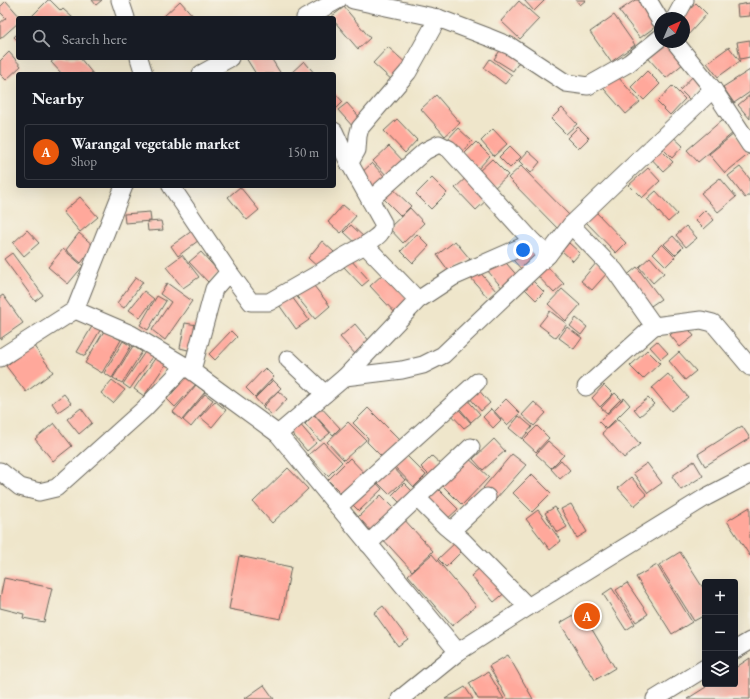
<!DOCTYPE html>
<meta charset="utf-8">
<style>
:root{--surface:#171b24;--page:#242831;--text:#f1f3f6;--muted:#9ea1a6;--line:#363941;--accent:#ea580c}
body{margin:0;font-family:"EB Garamond",serif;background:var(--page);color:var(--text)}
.controls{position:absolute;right:12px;bottom:12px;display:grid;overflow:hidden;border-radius:4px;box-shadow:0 4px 16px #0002}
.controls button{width:36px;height:36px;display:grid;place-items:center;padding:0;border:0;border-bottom:1px solid var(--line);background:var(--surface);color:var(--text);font:20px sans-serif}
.compass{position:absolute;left:654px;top:12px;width:36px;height:36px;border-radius:50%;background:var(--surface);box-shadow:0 4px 16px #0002;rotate:44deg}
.you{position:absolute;left:523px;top:250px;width:14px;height:14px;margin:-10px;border:3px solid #fff;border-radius:50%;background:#1a73e8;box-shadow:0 0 0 6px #1a73e833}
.badge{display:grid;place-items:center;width:26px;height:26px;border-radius:50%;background:var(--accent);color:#fff;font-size:13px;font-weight:700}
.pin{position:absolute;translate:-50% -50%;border:2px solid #fff;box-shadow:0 1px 4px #0006}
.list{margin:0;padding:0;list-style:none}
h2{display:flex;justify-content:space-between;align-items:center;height:52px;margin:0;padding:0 16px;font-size:17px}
h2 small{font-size:13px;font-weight:400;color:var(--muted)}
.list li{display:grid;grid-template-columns:26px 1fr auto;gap:12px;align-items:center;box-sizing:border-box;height:56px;margin:0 8px 8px;padding:0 8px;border:1px solid var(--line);border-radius:4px}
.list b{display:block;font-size:15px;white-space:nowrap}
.list p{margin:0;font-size:13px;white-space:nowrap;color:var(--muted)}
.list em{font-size:13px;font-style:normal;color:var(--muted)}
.icon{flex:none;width:22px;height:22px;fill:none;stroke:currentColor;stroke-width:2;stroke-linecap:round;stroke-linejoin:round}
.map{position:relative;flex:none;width:750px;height:699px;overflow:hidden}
.search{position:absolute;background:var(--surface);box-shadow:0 4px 16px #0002;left:16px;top:16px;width:320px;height:44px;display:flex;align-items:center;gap:10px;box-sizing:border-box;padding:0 14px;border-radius:4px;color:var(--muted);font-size:15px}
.panel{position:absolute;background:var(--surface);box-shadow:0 4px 16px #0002;left:16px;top:72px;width:320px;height:116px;border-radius:4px}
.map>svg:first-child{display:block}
.building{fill:#ffa89b}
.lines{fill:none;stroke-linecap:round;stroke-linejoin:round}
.minor-casing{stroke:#666359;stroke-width:19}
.minor{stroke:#fff;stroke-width:17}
</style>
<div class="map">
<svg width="750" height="699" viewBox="0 0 750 699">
<rect width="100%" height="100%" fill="#f7f3e8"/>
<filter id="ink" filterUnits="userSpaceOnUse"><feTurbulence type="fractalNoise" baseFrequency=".025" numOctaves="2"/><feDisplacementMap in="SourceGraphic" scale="8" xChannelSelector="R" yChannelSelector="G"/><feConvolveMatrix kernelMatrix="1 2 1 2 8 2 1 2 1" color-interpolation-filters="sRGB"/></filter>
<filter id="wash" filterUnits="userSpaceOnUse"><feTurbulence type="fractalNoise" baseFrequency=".012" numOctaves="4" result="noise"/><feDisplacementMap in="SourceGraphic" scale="16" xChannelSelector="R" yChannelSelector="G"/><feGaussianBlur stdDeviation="0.9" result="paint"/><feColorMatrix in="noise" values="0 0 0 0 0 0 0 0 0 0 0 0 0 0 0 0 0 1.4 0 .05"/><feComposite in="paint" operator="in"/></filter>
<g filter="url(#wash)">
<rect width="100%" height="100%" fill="#efe6cb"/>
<g id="blocks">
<g class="building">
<path d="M48,0h2l11,11 2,-2 10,9h-43z"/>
<path d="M92,0h10l-6,5z"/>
<path d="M524,0h21l-11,11z"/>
<path d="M576,0h10l-6,5z"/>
<path d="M635,0h6l18,24 -19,14 -21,-27z"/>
<path d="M6,1l15,17h-3v5l-18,16v-16l6,-5 -6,-6v-5z"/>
<path d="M180,1l15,17h-33z"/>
<path d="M519,1l20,18 -19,20 -19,-18z"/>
<path d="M696,3l11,11 -20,22 -3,-3v-15h-2z"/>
<path d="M750,3v13l-12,1 -1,-12z"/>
<path d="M344,7l26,31 -12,11 -24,-28v-3l-3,-1z"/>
<path d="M614,15l21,30 -24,17 -21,-30z"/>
<path d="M18,33v8l-4,-4z"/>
<path d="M750,40v17l-10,2 -3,-17z"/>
<path d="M666,43l18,20 -18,15 -18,-20z"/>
<path d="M505,44l18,12 -10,15 -19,-12z"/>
<path d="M388,47l20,18 -15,16 -20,-18z"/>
<path d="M729,47l11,14 -22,16 -11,-14z"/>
<path d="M9,52l12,14 -15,14 -6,-6v-13z"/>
<path d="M56,58h24l13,16h-31l-11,-12z"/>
<path d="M246,58h25l10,16h-25z"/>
<path d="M490,59l22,16 -7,9 -21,-16z"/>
<path d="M304,61l11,13h-25z"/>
<path d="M611,69l29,33 -14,12 -29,-33z"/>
<path d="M750,70v22l-16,11 -11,-16z"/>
<path d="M647,71l13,13 -16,16 -13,-13z"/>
<path d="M694,75l10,9 -14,16 -10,-10z"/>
<path d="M672,86l13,13 -15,16 -13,-13z"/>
<path d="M334,92l9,10 -9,9z"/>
<path d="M436,95l24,28 -15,13 -24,-27z"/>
<path d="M750,95v24l-12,-14z"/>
<path d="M347,103l15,17 -8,8 -16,-18z"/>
<path d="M562,108l15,16 -11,10 -15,-15z"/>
<path d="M397,119l20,21 -12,13 -21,-22z"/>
<path d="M722,120l11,13 -35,29 -11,-12z"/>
<path d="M578,127l11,11 -11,11 -11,-11z"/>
<path d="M458,128l14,13 -12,13 -14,-13z"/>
<path d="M493,129l14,15 -13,12 -13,-15z"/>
<path d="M667,131l16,15 -11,12 -16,-16z"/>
<path d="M734,134l15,20 -24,19 -16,-19z"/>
<path d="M476,142l14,14 -13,14 -15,-14z"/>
<path d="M654,143l19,19 -10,9 -18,-19z"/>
<path d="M389,146l16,17 -16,15 -16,-17z"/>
<path d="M510,146l11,11 -11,11 -11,-11z"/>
<path d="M528,151l12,11 -9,11 -12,-12z"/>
<path d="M492,159l16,16 -16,15 -15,-17z"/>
<path d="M372,163l15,16 -15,14 -14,-17z"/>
<path d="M521,166l52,53 -13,12 -52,-53z"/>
<path d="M740,167l10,12v15l-5,4 -17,-22z"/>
<path d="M648,168l12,13 -18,17 -13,-13z"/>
<path d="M469,175l21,22 -14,13 -21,-22z"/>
<path d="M432,178l15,15 -16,16 -15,-15z"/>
<path d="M720,178l16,19 -18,15 -17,-19z"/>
<path d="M389,185l22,21 -10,10 -21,-21z"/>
<path d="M240,187l19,23 -12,10 -19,-23z"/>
<path d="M656,191l21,23 -9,8 -21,-23z"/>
<path d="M80,197l18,20 -18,15 -17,-20z"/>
<path d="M343,205l13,11 -15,17 -13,-11z"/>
<path d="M410,208l14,15 -21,20 -14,-15z"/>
<path d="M594,210l32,33 -10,10 -32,-33z"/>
<path d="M705,210l9,10 -10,9 -9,-9z"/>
<path d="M150,212l1,9 -26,2 -1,-9z"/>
<path d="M161,221l2,9 -15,1 -1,-9z"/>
<path d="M351,225l15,14 -7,7 -15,-14z"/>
<path d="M686,226l11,12 -11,9 -10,-12z"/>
<path d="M196,228l7,9 -25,19 -7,-10z"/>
<path d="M27,230l12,13 -15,13 -11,-13z"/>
<path d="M79,233l15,13 -13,17 -15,-13z"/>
<path d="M417,234l12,12 -16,17 -12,-12z"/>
<path d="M673,236l10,11 -8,8 -11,-11z"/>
<path d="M322,241l12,11 -14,17 -12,-11z"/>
<path d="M455,241l15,18 -19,15 -14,-19z"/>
<path d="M569,243l11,10 -7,8 -11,-10z"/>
<path d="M662,244l13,13 -9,9 -13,-13z"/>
<path d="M529,246l10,12 -16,13 -10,-11z"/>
<path d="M63,249l20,17 -15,18 -20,-17z"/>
<path d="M201,252l18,20 -11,10 -19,-20z"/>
<path d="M12,253l31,42 -8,6 -31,-42z"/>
<path d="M182,255l17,22 -16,11 -17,-21z"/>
<path d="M501,257l18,21 -15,12 -17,-20z"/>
<path d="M650,257l14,16 -11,10 -14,-16z"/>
<path d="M350,259l19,21 -7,6 -19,-20z"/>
<path d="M597,262l11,10 -16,18 -11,-9z"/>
<path d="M544,263l20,21 -10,9 -19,-20z"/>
<path d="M637,267l24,32 -13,9 -23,-31z"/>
<path d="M478,270l18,21 -8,7 -18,-21z"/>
<path d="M383,274l28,28 -14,13 -27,-29z"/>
<path d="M136,277l7,5 -19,26 -7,-5z"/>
<path d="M531,279l13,13 -8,8 -13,-13z"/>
<path d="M310,281l20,25 -15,13 -21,-26z"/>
<path d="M167,283l25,18 -27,39 -13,-10 19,-28 -11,-8z"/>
<path d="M562,289l18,16 -14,16 -18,-17z"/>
<path d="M144,291l10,8 -14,19 -11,-8z"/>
<path d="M289,293l20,27 -13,9 -19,-27z"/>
<path d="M3,295l20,28 -23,16v-42z"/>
<path d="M157,296l9,5 -18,29 -8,-5z"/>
<path d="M550,311l17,13 -11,14 -17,-13z"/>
<path d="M576,318l11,9 -6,8 -11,-9z"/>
<path d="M94,323l8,4 -17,29 -8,-4z"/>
<path d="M185,323l12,2 -5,26 -12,-3z"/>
<path d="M684,323l10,13 -14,11 -10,-12z"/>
<path d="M355,324l16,19 -15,12 -16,-18z"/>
<path d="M567,327l15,11 -8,11 -15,-11z"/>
<path d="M104,331l17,9 -19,33 -17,-10z"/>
<path d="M231,331l6,6 -22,23 -6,-6z"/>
<path d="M123,341l8,5 -19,32 -8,-5z"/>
<path d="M657,341l11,12 -7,6 -11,-12z"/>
<path d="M33,345l20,27 -27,20 -20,-26z"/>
<path d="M133,346l9,6 -20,31 -9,-5z"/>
<path d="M147,349l7,5 -24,35 -7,-5z"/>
<path d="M647,350l13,13 -17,16 -13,-13z"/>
<path d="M679,352l17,19 -11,9 -16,-19z"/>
<path d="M156,357l10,7 -22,32 -10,-7z"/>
<path d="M265,368l9,9 -19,20 -9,-9z"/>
<path d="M668,374l20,23 -17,14 -19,-23z"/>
<path d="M188,375l9,8 -22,24 -8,-8z"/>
<path d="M112,380l13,10 -12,13 -12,-10z"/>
<path d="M273,380l8,8 -19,18 -7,-8z"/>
<path d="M196,385l9,7 -23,28 -9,-8z"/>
<path d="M604,385l9,9 -13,13 -8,-9z"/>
<path d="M477,388l13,15 -9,8 -13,-15z"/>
<path d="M278,391l9,8 -15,16 -9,-8z"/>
<path d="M615,393l6,6 -14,14 -6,-5z"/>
<path d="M64,394l7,9 -13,9 -6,-9z"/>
<path d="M205,394l8,6 -22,27 -8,-7z"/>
<path d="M464,396l16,18 -9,8 -16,-19z"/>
<path d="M624,398l6,7 -24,24 -7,-7z"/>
<path d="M648,398l6,6 -14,12 -6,-7z"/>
<path d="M506,399l14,14 -13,12 -13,-14z"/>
<path d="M215,401l11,9 -14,17 -12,-10z"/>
<path d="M534,402l12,11 -12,13 -12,-11z"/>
<path d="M454,404l17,19 -7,5 -17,-18z"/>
<path d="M319,405l21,23 -7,7 -21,-23z"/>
<path d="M81,408l11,15 -13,11 -12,-15z"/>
<path d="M368,408l32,32 -17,18 -16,-16 1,-4 -15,-15z"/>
<path d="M491,409l10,11 -8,8 -10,-11z"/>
<path d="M314,415l16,18 -10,8 -15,-17z"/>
<path d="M519,416l13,11 -10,12 -13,-11z"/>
<path d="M618,419l22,25 -16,14 -22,-25z"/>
<path d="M298,422l18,21 -9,8 -18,-21z"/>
<path d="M348,422l18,18 -22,20 -17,-18z"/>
<path d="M54,423l18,23 -19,15 -18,-22z"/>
<path d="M537,426l12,12 -13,14 -13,-12z"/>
<path d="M742,426l8,12 -45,28 -7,-12z"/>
<path d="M494,439l11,12 -22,19 -10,-11z"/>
<path d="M548,441l16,14 -13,13 -15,-14z"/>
<path d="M323,442l19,20 -14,14 -20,-21z"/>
<path d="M405,454l21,21 -12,12 -21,-22z"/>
<path d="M512,454l14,11 -30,34 -13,-11z"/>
<path d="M432,456l12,11 -11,12 -12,-12z"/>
<path d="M466,456l23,21 -27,28 -22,-22z"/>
<path d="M350,458l16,17 -22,21 -16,-16z"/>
<path d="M561,460l9,10 -10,9 -9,-10z"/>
<path d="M694,461l9,15 -22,14 -9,-14z"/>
<path d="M647,463l15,20 -14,10 -15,-20z"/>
<path d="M392,466l13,14 -16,14 -13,-13z"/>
<path d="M288,468l20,21 -36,34 -19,-21z"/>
<path d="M532,474l19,19 -19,19 -19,-19z"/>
<path d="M631,477l16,18 -13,11 -16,-18z"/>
<path d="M373,479l9,10 -23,22 -10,-10z"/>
<path d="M404,483l12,12 -12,12 -12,-12z"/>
<path d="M433,484l25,25 -14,13 -24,-25z"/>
<path d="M381,495l17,17 -24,22 -16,-17z"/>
<path d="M571,504l16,28 -10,6 -16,-29z"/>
<path d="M555,507l12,20 -10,6 -12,-20z"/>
<path d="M750,507v49l-23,-35z"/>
<path d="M538,510l23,31 -11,9 -24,-31z"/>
<path d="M402,517l31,34 -21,20 -32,-35z"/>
<path d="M458,540l7,8 -19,19 -8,-8z"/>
<path d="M680,552l25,39v24l-11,6 -35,-56z"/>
<path d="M432,554l44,52 -24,20 -44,-51z"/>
<path d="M239,556l52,11 -10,52 -52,-10z"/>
<path d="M483,565l24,26 -13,11 -23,-26z"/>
<path d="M657,565l35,57 -20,12 -36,-57z"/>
<path d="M4,578l48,10 -8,34 -21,-4 1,-4 -24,-6v-10z"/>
<path d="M627,583l21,31 -12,8 -20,-32z"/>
<path d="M612,588l23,36 -9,6 -23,-36z"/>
<path d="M383,606l25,33 -10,7 -24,-33z"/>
<path d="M581,611l34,57 -20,12 -35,-57z"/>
<path d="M508,655l25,44h-26l-18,-33z"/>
<path d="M750,658v41h-63l19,-12 -2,-3h31v-16z"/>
<path d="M488,672l16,27h-26l-9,-16z"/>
<path d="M264,685l10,14h-30z"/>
<path d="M465,687l8,12h-28z"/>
</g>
</g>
</g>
<g filter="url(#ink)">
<use href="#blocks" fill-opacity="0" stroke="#666359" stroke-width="1"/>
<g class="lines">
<defs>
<g id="minor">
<path d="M120,0l6,18"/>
<path d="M353,0l85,18 50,19 22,9 56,37 22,3 41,-23 31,-25"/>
<path d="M648,0l12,20"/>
<path d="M305,18l33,-18"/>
<path d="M675,18l10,-18"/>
<path d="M675,42l38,47 37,56"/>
<path d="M139,58l5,16"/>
<path d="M201,74l29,-16"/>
<path d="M334,131l12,26 37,66c2,11 -10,16 -18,22"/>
<path d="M349,164l8,-14 1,-14 2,-8 48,-56 30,-54"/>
<path d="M124,186l-49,124 56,24 54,32 93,68 180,218 -58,47"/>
<path d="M171,186l58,86 22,30h18l49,-28 25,-17 22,-12 53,55"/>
<path d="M370,200l55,-49 14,-7 10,5 84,93 15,13"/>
<path d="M571,225l44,46 39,55 47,-6 12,3 37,44"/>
<path d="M0,358l75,-48"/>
<path d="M288,359l37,35"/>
<path d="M192,370l22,-81 15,-17"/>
<path d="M345,377l73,-77 35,-23 80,-35"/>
<path d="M586,387l68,-61"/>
<path d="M278,434l67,-57 57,-7 21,-5 20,-10 105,-100 23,-30 142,-136"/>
<path d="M0,471l20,16 19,5 17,-4 88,-79 41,-43"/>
<path d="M417,498l29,29 16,13 66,67"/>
<path d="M338,507l139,-125"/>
<path d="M451,531l36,-34"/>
<path d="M368,544l103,-97"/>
<path d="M735,650l15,-9"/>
<path d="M458,652l70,-45 178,-110 44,-23"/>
<path d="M655,699l50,-31"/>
</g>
</defs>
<use href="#minor" class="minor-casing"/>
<use href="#minor" class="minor"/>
</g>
</g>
</svg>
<div class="controls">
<button>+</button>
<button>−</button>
<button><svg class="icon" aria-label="layers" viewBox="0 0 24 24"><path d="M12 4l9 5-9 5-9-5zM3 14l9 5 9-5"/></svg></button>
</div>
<svg class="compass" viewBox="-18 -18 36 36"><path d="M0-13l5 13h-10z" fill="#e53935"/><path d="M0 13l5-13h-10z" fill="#9ea1a6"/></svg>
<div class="you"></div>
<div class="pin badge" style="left:587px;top:616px">A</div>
<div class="search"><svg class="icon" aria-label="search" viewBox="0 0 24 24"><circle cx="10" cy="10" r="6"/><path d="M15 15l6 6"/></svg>Search here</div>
<section class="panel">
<h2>Nearby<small></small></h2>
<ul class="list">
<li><span class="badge">A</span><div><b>Warangal vegetable market</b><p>Shop</p></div><em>150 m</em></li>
</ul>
</section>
</div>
